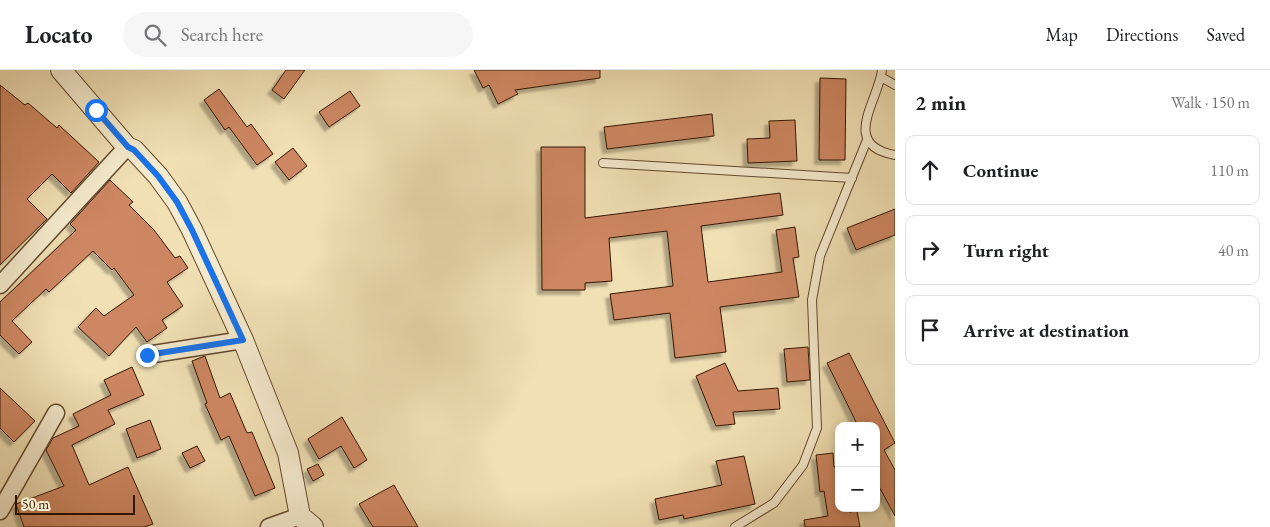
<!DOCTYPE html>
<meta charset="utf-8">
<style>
:root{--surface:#fff;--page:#f6f6f6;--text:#202124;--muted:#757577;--line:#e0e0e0}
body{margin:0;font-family:"EB Garamond",serif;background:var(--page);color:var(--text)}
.controls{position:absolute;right:15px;bottom:15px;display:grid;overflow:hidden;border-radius:10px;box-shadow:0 2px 8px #0003}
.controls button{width:45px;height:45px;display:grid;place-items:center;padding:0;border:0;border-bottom:1px solid var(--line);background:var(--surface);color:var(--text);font:25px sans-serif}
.scale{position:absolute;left:15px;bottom:12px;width:120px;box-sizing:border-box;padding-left:5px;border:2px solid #341602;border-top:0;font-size:14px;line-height:18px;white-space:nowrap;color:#341602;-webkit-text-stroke:4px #f5ebce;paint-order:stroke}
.stop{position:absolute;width:15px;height:15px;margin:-11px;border:4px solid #1a73e8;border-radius:50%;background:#fff}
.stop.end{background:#1a73e8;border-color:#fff;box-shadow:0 1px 5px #0008}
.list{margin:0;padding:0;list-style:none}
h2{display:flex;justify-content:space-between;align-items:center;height:65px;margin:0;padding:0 20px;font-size:21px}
h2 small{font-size:16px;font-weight:400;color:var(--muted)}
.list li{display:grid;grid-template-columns:32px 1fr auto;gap:15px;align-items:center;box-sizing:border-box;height:70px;margin:0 10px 10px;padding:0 10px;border:1px solid var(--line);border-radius:10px}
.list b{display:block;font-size:19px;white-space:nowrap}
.list em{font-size:16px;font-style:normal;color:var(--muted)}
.icon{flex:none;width:28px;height:28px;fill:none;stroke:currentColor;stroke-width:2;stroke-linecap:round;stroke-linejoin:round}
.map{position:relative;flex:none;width:895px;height:457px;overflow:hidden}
header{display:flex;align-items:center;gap:30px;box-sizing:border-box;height:70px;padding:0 25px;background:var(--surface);border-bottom:1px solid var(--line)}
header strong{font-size:24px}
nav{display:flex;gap:28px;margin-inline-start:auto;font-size:18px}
.search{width:350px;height:45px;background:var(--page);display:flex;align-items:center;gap:12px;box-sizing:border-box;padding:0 18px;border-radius:28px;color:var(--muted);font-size:19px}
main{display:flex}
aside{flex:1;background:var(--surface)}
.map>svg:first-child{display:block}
.building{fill:#cd8762;stroke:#341602;filter:url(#shadow)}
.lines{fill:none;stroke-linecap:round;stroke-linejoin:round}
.service-casing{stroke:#63482e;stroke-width:10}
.minor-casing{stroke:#63482e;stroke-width:19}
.tertiary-casing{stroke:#63482e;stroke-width:22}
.service{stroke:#f5ebce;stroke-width:8}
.minor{stroke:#f5ebce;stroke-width:16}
.tertiary{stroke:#f5ebce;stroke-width:20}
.route{stroke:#1a73e8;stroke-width:6}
</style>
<header>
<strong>Locato</strong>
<div class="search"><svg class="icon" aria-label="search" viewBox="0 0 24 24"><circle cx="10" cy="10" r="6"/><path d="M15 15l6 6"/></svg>Search here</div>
<nav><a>Map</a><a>Directions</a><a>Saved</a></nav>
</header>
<main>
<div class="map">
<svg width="895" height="457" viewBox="0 0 895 457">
<defs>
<filter id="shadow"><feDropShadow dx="-4.5" dy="4.5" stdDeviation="1" flood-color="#0004"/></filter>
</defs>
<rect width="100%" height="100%" fill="#f0e0b4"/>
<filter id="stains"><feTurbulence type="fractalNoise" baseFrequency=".004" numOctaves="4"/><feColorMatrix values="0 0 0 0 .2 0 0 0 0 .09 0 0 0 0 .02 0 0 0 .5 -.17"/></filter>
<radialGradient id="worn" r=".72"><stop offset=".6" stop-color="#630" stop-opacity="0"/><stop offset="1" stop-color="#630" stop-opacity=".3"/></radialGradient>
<g class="building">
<path d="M286,0h19l-21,29 -12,-9z"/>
<path d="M474,0h126v8l-85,12 3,4 -20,10 -9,-19 -6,3z"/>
<path d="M820,8l26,1 -1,81h-26z"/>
<path d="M0,15l25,20 3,-2 29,25 2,-3 40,37 -28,31 -19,-19 -25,25 20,20 -47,46z"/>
<path d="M219,19l28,38 4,-3 22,30 -16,11 -28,-38 -4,3 -21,-30z"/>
<path d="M350,21l10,15 -31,21 -10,-15z"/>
<path d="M712,44l2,22 -107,13 -3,-22z"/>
<path d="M795,50l2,41 -49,2 -1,-24 23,-1 -1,-17z"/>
<path d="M541,77h44v71l195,-25 3,22 -82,11 7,56 74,-10 -6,-42 19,-3 4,30 -6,1 6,39 -79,10 6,45 -51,6 -5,-45 -56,7 -4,-26 63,-8 -6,-55 -58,7 3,43 -27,2v7h-43z"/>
<path d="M293,78l14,18 -18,14 -14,-18z"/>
<path d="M110,110l23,22 -4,3 25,25 21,28 5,-2 8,12 -21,14 16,24 -21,14 5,8 -20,14 -11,-15 -27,29 -31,-29 18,-19 8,8 30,-21 -20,-27 -2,2 -19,-19 -44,41 -3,-3 -34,32 20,21 -13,12 -19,-19v-33l76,-72 -6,-6z"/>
<path d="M895,139v26l-39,15 -9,-22z"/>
<path d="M808,277l2,33 -23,2 -3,-33z"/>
<path d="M849,283l46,90 -11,7 11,20v46l-19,-35v-55h-18l-31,-63z"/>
<path d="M205,286l15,42 10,-5 17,40 5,-1 23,56 -20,8 -26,-60 -8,4 -16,-36 2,-1 -15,-42z"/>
<path d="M725,293l13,28 40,-3 2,21 -47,3 2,12 -19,2 -20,-50z"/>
<path d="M132,297l12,28 -36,15 7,14 -43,21 17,40 39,-18 25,57 -9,3h-120l-8,-23 48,-18 -18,-36 7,-12 26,-12 -6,-12 38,-19 -7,-15z"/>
<path d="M0,318l35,33 -21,21 -14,-14z"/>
<path d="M342,347l25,43 -13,8 -13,-22 -22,13 -11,-20z"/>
<path d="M150,350l11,29 -24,9 -11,-29z"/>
<path d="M197,376l8,15 -15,7 -8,-15z"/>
<path d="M833,383l1,14 5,-1v42h10v4l8,-1 3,16h-55l-1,-7 24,-4 -4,-25 -4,1 -4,-37z"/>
<path d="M744,386l11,48 -71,15 -1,-4 -24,5 -4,-21 67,-14 -6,-24z"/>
<path d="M318,394l6,11 -11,6 -6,-12z"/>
<path d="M394,415l24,42h-45l-14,-23z"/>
</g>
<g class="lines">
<defs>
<g id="service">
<path d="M882,0c-4,32 -42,75 13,85"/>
<path d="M881,7l14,8"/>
<path d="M603,93l249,15"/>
<path d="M735,457l39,-24 29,-38 14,-37 -5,-128 8,-44 47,-116"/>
</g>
<g id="minor">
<path d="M0,215l127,-138"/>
<path d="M147,285l96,-15"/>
<path d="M0,441l56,-98"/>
<path d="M269,457l31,-11"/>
</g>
<path id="tertiary" d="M61,0l66,77 7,3 24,26 19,26 15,28 51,110 45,113 12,63 13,11"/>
</defs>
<use href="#service" class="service-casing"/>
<use href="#minor" class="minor-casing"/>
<use href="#tertiary" class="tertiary-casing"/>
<use href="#service" class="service"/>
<use href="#minor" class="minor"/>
<use href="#tertiary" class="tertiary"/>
</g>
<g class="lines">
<path class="route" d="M96,40l32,37 6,3 24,26 19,26 15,28 51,110 -96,15"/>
</g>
<rect width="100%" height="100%" filter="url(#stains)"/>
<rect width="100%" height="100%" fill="url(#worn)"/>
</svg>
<div class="controls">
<button>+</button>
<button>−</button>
</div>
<div class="scale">50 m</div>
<div class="stop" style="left:96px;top:40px"></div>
<div class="stop end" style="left:147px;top:285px"></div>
</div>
<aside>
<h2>2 min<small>Walk · 150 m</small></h2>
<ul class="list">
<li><svg class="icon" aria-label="ahead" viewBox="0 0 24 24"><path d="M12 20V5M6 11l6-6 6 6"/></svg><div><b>Continue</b></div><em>110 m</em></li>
<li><svg class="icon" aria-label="right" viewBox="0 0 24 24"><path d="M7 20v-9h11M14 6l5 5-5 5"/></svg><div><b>Turn right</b></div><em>40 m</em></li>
<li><svg class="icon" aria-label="arrive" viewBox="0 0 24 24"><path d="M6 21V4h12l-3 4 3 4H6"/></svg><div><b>Arrive at destination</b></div></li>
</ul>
</aside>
</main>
